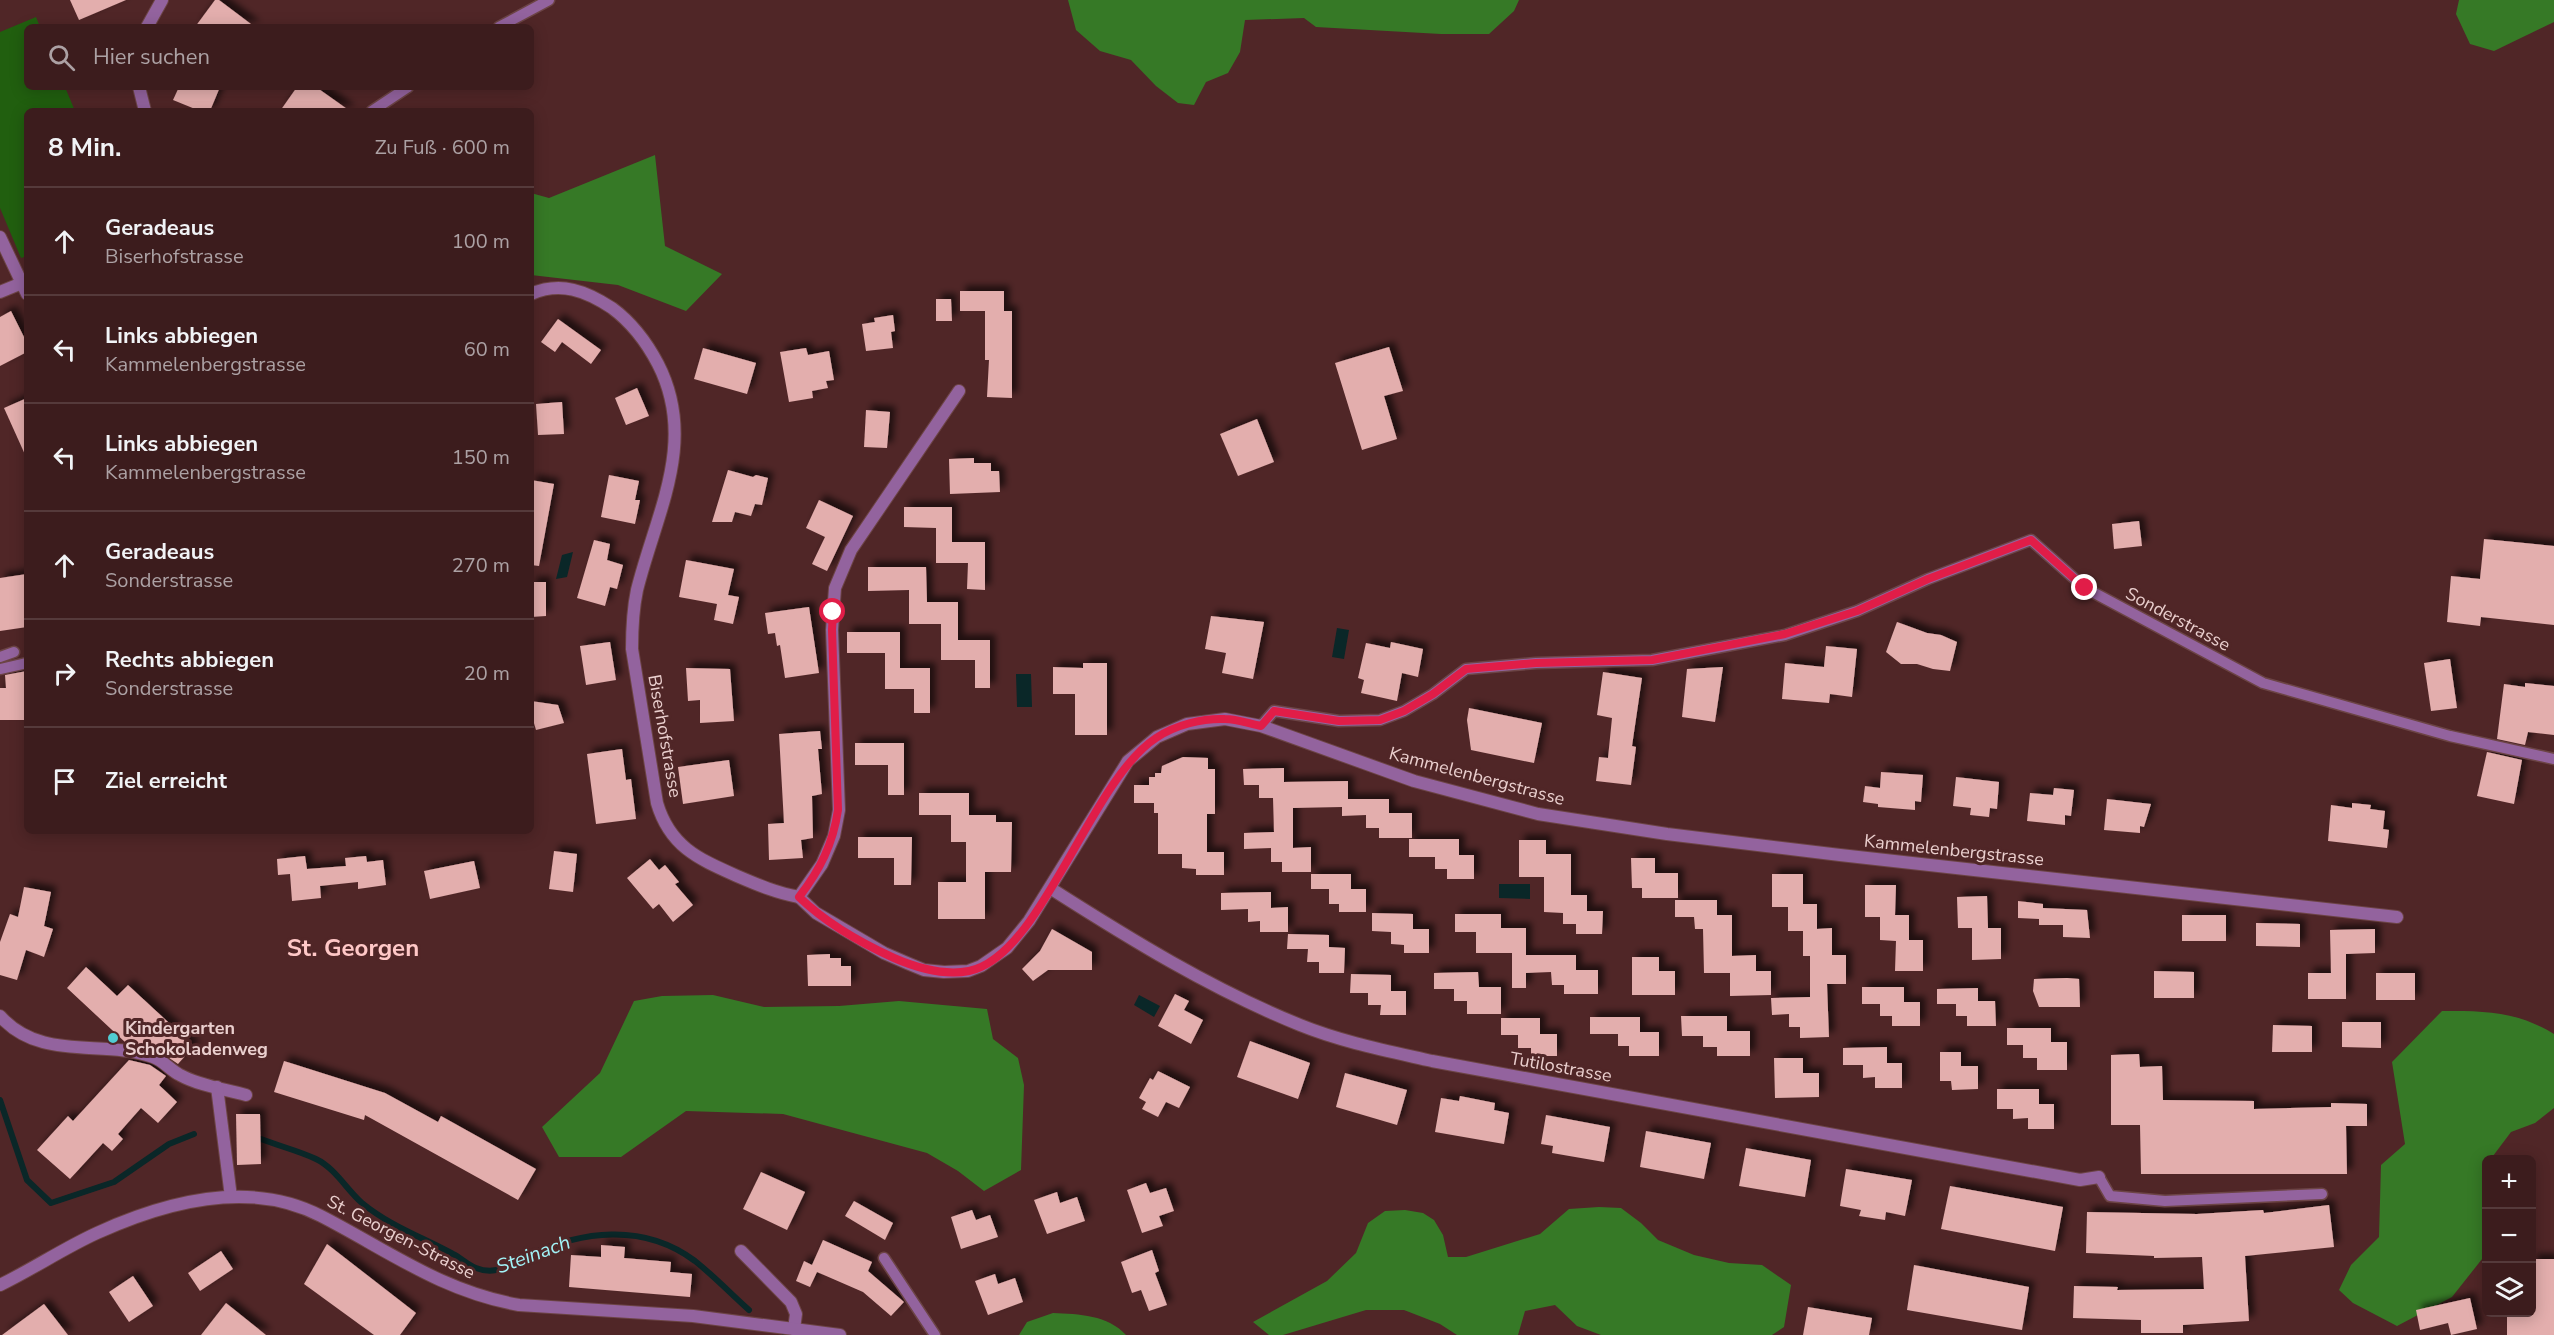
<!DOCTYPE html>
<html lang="de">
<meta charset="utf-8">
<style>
:root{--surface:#3c1c1d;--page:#47292a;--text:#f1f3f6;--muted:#aca1a4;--line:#553a3b}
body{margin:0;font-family:"Nunito Sans",sans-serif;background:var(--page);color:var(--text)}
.controls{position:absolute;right:18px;bottom:18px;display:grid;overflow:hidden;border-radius:9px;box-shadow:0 3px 15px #0003}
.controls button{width:54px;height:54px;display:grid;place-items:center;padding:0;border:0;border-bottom:2px solid var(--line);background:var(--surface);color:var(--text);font:30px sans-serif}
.stop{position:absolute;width:18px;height:18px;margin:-14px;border:4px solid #e11d48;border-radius:50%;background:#fff}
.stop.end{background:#e11d48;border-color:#fff;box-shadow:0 2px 6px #0008}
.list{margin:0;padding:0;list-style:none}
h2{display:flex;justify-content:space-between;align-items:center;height:78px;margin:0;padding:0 24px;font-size:26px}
h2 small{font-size:20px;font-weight:400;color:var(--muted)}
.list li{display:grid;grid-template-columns:39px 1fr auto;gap:18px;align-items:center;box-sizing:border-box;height:108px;padding:0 24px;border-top:2px solid var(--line)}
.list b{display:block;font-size:22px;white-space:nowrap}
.list p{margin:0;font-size:20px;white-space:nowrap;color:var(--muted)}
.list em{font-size:20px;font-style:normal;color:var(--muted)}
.icon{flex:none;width:33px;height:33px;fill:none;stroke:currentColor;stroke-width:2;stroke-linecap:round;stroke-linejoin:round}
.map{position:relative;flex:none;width:2554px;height:1335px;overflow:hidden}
.search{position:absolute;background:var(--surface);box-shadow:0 3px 15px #0003;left:24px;top:24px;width:510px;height:66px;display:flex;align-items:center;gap:15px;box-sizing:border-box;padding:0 21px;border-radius:9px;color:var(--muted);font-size:22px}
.panel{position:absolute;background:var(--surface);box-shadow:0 3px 15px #0003;left:24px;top:108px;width:510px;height:726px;border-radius:9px}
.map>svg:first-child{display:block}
.green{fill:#215f0f}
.forest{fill:#367926}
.water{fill:#0a2728}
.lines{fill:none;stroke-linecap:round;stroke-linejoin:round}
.stream{stroke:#0a2728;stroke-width:6}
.building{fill:#e3aead;filter:url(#shadow)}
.service-casing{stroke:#6c4445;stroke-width:13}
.minor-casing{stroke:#6c4445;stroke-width:14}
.tertiary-casing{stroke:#6c4445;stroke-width:14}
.service{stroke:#93639e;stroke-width:10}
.minor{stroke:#93639e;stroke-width:12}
.tertiary{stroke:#93639e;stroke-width:12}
.route{stroke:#e11d48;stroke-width:8}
.poi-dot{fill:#51ccd2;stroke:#502627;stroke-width:2}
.labels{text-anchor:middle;stroke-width:6;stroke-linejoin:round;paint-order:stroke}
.street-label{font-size:18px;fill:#eacfce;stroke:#502627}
.poi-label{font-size:18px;font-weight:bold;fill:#eacfce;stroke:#502627;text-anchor:start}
.water-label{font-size:20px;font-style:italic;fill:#a2f3f7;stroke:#502627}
.district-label{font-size:24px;font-weight:bold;fill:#ffc8c7;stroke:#502627}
</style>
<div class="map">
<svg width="2554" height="1335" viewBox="0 0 2554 1335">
<defs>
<filter id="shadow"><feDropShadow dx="5.5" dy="-5.5" stdDeviation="3" flood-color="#0009"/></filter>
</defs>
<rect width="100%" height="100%" fill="#502627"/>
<path class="green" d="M36,17l4,10h-13v60h38l10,24h-48v145l-6,2 -21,-50v-176z"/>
<g class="forest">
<path d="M1068,0h451l-5,11 -25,23h-48l-125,-7 -12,-9 -59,2 -5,32 -12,21 -22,9 -12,23 -16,-2 -22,-17 -25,-26 -31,-9 -24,-21z"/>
<path d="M2459,0h95v22l-60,29 -24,-7 -14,-30z"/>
<path d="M655,155l10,91 57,28 -36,37 -68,-26 -87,-10v-82l18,5z"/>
<path d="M713,995l51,12 75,-1 60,-5 88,8 6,30 25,19 6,27 -3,85 -37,21 -26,-20 -31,-18 -144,-39 -97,-3 -65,46h-62l-17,-30 58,-54 34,-72 28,-5z"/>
<path d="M2442,1011c44,0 74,0 112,23v74l-19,15 -24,9 -18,24v3l-7,1v94l-34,43 -55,29 -44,-23 -14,-13 12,-25 28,-28 2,-72 24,-21 -13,-82z"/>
<path d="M1599,1207l22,1 20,15 17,17 36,15 35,8 33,2 29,20 -7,42 -12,8h-171l-24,-9 -22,-21 -30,6 -7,24h-61l-17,-11 -36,-14h-38l-83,25h-14l-16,-13 74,-41 29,-28 12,-30 17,-12 20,-1 18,3 11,7 9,15 5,22h18l74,-23 29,-25z"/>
<path d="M1053,1313c26,1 55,2 73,22h-107l8,-13z"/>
</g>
<g class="water">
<path d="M573,552l-6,25 -11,2 6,-24z"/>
<path d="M1337,628l12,2 -5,29 -12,-2z"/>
<path d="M1016,674h15l1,33h-15z"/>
<path d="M1499,884h31v15l-31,-1z"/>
<path d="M1139,995l21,11 -6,11 -20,-12z"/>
</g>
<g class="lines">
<g class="stream">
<path d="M0,1100l27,80 24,23 63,-21 55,-38 25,-10"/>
<path d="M261,1139c18,7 38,12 55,20 19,9 31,31 46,44 28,23 60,34 91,51 8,4 15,11 23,14 20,8 34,-3 51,-12 54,-25 116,-34 168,5 19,15 36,33 54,49"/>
<path d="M785,1334l1,1"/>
</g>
</g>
<g class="building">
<path d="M70,0h56l-47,20z"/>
<path d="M215,0h4l36,27h-60z"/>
<path d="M179,87h41l-10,24h-10l-27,-11z"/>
<path d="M297,87h19l34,24h-70z"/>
<path d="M960,291h44v20h8v87l-25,-1 2,-37h-4v-49h-25z"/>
<path d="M936,299h15l1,22h-16z"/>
<path d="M11,311l16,32v9l-27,14v-49z"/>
<path d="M893,315l2,16 -4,1 2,16 -27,3 -4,-27 13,-2 -1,-4z"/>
<path d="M558,319l43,31 -10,14 -29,-22 -7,10 -14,-10z"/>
<path d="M1389,347l14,44 -19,5 13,43 -35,11 -27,-87z"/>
<path d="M703,348l53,15 -9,31 -53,-15z"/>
<path d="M806,348l2,7 21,-4 5,29 -8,1 2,7 -16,3 1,7 -24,4 -9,-50z"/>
<path d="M637,388l12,28 -23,9 -11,-27z"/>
<path d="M27,398v61l-23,-51z"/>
<path d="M562,402l2,32 -26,1 -2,-31z"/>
<path d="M866,410l24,2 -3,36 -23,-1z"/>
<path d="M1257,419l17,43 -36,14 -18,-42z"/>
<path d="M974,458v5h17v8h8l1,21 -50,2 -1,-35z"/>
<path d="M728,470l25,7 3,-2 12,3 -6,27 -7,-1 -4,12 -16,-4 -3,10h-20z"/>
<path d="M609,475l30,6 -4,19h5l-5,24 -34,-7z"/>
<path d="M531,480l23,4 -15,82 -8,-1z"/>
<path d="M819,500l34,16 -26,55 -15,-7 13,-27 -19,-9z"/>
<path d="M904,507h48v35h33v48l-18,-1 1,-26h-32v-35l-32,-1z"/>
<path d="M2139,521l3,25 -28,3 -2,-25z"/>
<path d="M2484,539l70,7v79l-73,-8 -1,9 -33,-4 4,-46 29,3z"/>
<path d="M594,540l16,4 -3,16 16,5 -6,24 -7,-2 -5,19 -28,-8z"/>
<path d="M686,560l48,9 -6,26 11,2 -6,27 -19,-4 3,-16 -38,-7z"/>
<path d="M868,567h58l1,35h31v38h32v48h-15v-28h-34v-36h-32v-34l-41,1z"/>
<path d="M27,574v53l-27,4v-53z"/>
<path d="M531,582h15v34l-15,1z"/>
<path d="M809,607l10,66 -34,5 -5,-33 -3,1 -2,-13 -7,1 -3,-21z"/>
<path d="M1211,616l53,6 -11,57 -31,-6 4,-20 -21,-4z"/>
<path d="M1897,622l30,11 14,2 16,7 -7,29 -17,-2 -16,-5h-16l-15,-12z"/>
<path d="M847,632h53v36h30v45h-16v-24h-29v-36h-38z"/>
<path d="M610,642l6,38 -30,5 -6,-39z"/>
<path d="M1391,642l32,7 -5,28 -16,-4 -5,28 -36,-8 3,-13 -6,-2 8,-35 24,5z"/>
<path d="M1826,646l31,3 -5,48 -22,-3 -1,9 -47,-4 3,-36 39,4z"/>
<path d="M2450,659l7,49 -26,3 -7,-48z"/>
<path d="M1083,663h24v72h-32v-41h-22v-27l30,1z"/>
<path d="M1723,667l-8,55 -33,-5 5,-48z"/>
<path d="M686,668l44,1 4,52 -34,2v-23l-12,1z"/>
<path d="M27,671v49h-27v-32h6l-1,-13z"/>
<path d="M1603,672l39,6 -10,68 4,1 -5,38 -35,-4 3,-24 9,1 4,-40 -15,-3z"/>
<path d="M2525,683l29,3v49l-26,-3 -3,13 -28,-6 7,-55 21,3z"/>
<path d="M531,701l27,4 6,18 -28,7 -5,-17z"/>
<path d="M1469,708l73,15 -8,40 -63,-13 -4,-30z"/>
<path d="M820,731l2,18h-4l4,45 -10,2 1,42 -12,2 2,18 -34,2 -1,-36 16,-1 -5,-89z"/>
<path d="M855,743h49v52h-16v-30h-33z"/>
<path d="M622,749l4,31 5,-1 5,40 -40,5 -9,-70z"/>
<path d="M2487,752l35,8 -8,44 -37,-8z"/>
<path d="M1183,757l25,1v11h7v45h-8v38h17v23h-28v-6l-14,-1v-14h-24v-41h-4v-10h-20v-18h15v-8h6v-4h6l1,-7z"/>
<path d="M729,760l5,36 -51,8 -5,-37z"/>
<path d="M1284,768v14l64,-1v18h41v14h23v25h-33v-10h-13v-13l-24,1v-9l-49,1v40l18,-1v25h-29v-10h-11v-14l-27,1v-16l30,-1 -1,-34h-14v-13h-15l-1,-16z"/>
<path d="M1881,772l42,3 -2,27 -6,-1v9l-37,-3v-3l-15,-2 2,-16 15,2z"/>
<path d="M1956,777l43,5 -2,27 -7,-1 -1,9 -19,-2 1,-7 -18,-2z"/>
<path d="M2054,788l20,2 -3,26 -6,-1v10l-38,-4 3,-28 23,2z"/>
<path d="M919,793h50v22h27v7h16l-1,50h-26v47h-47v-37h28v-40h-15v-27h-32z"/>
<path d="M2107,799l44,5 -7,23 -4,-1v7l-36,-3z"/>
<path d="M2352,803l19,2 -1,4 15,2 -2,18 6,1 -2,18 -59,-7 3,-36 21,3z"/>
<path d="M858,837h54l-1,48h-17v-27h-36z"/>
<path d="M1409,839h50v16h15v24h-27v-10h-12v-12h-26z"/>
<path d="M1519,840h27v14h25v41h16v16h16l-1,23h-26v-10h-13v-11l-19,-1v-35h-25z"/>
<path d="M554,851l23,3 -4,38 -24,-3z"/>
<path d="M305,856l2,13 39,-3 -1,-8 21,-2 1,6 16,-2 3,25 -28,4v-7l-38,4 1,12 -29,3 -2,-27 -12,1 -1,-16z"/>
<path d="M1631,858h24v15h23v25h-36v-10h-10z"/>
<path d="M650,859l9,11 6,-5 14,17 -4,2 18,21 -20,17 -14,-18 -6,5 -26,-31z"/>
<path d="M474,861l6,27 -50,11 -6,-28z"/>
<path d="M1311,874h40v15h15v23h-27v-8h-10v-15h-18z"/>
<path d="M1772,874h31v30h14v25l15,-1v27h14v29h-19l2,53 -29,1v-11h-11v-13l-17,1 -1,-17 39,-1v-41h-7v-25h-15v-24h-16z"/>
<path d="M1865,885h31l-1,30h14v25h14v31h-28l1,-30 -16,-1v-23h-15z"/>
<path d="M24,887l27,5 -7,34 9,3 -9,28 -18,-7 -9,30 -17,-5v-33l10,-28 8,3z"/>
<path d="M1271,892v16l17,-1v25h-28v-11l-12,1v-13l-27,1v-17z"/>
<path d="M1987,896l1,32h13v31l-29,1v-32h-14l-1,-31z"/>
<path d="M1675,900h42v15h15v41l24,-1v16h15v24l-41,1v-23h-26l-1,-44h-8l-1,-12h-19z"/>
<path d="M2018,901l25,3v4l44,2 3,28 -27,-1v-12h-24v-6l-21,-1z"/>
<path d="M1372,913l41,1v15h16v24h-25v-8l-13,-1v-12l-19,-1z"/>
<path d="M1455,914h46v14h25v27h50v15h22v24h-34v-9h-12l-1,-13 -25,1v15h-14v-35h-36v-21h-21z"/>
<rect x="2182" y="915" width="44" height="26"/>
<path d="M2256,923l44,1v23l-44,-1z"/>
<path d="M1052,929l40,23v18h-44l-15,11 -11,-12 18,-18z"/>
<path d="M2375,929v24l-29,1v45h-38v-26h23l-1,-43z"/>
<path d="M1288,934l41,1v12l16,1 -1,25h-25v-11h-12l1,-13h-21z"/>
<path d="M830,954v4h11v8h10v20h-43l-1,-31z"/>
<path d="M1632,957h27v14h16v24h-43z"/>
<path d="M86,967l31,29 11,-11 66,61 -16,18 -22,-15 -30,-6 -59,-55z"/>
<path d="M2154,971l40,1v26h-40z"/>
<path d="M1478,972l1,15h22v27h-34v-13h-13v-12h-20v-16z"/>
<rect x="2376" y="973" width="39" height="27"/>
<path d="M1351,974l40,1v16h15v24h-26l1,-10h-13v-12h-18z"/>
<path d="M2067,978l12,1 1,28h-41l-6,-16 1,-12z"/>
<path d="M1862,987h42v15h16v24h-28v-10h-12v-12h-18z"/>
<path d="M1978,988v13h17l1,25h-29v-10h-11v-12h-19v-15z"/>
<path d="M1175,994l14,7 -5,9 19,10 -12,24 -33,-18z"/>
<path d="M1681,1016h46v15h23v25h-33v-9h-14v-11h-21z"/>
<path d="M1590,1017h50v15h19v24h-30v-10h-11v-12h-28z"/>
<path d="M1501,1018h39v16h17v22h-26v-8h-13v-13h-17z"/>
<path d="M2342,1022h39v26l-39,-1z"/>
<path d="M2273,1025l39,1v26h-40z"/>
<path d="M2007,1028h44v14h16v28h-30v-12h-14v-13h-16z"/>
<path d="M1250,1041l60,22 -12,36 -61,-22z"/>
<path d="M1887,1047v16h15v25h-27v-11l-12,1v-13h-20v-17z"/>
<path d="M1940,1052h21v14h17v23l-26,1 -1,-9h-11z"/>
<path d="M2139,1054l1,13 22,-1 1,34 91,1v8l77,-2v-4l36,1v22h-21l1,48h-206l-1,-49h-29v-70z"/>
<path d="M1774,1058h29v15h16v24l-44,1z"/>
<path d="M129,1060l21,5 16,11 -7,9 18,17 -19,21 -17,-15 -23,26 5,5 -11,12 -9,-8 -33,36 -33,-29 31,-34 5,5z"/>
<path d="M284,1061l101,32 53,29 3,-6 95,53 -18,31 -153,-85 -1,5 -90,-28z"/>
<path d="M1158,1071l32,16 -11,21 -13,-6 -8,15 -16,-8 4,-7 -7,-4 11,-20 3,2z"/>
<path d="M1345,1073l62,17 -10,35 -61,-18z"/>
<path d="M1997,1089h42v15h15v25h-26v-11l-15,1v-10h-16z"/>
<path d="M1460,1096l35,7 -1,7 15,3 -5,31 -69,-12 6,-34 18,3z"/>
<path d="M236,1114h24l1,50 -24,1z"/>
<path d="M1546,1115l64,12 -6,35 -52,-9 1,-7 -12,-2z"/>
<path d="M1646,1131l65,12 -7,36 -64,-12z"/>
<path d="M1746,1148l65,12 -6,37 -66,-11z"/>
<path d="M1846,1169l66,11 -7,36 -19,-4 -1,8 -26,-4 2,-6 -21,-4z"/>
<path d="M761,1172l44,20 -18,38 -44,-21z"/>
<path d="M1146,1183l4,10 16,-5 8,23 -15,5 4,10 -21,7 -15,-43z"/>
<path d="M1950,1186l113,21 -8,44 -114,-22z"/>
<path d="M1057,1192l3,11 17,-6 8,24 -38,13 -13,-34z"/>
<path d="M854,1201l39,22 -8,17 -40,-24z"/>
<path d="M2329,1205l5,42 -89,9 4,65 -66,4v8h-42v-13l-68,-2 1,-32 44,1 -1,3 87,-1 -2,-32 -48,1v-2l-68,-3 1,-41 110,2 66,-4 1,3z"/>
<path d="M972,1210l4,10 14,-5 8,22 -37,12 -10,-32z"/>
<path d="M823,1240l49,22 -4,9 36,31 -13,14 -28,-24 -46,-20 -7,15 -14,-6 8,-20 8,4z"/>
<path d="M327,1244l89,69 -16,22h-26l-70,-51z"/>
<path d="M601,1245l24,2 -1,11 47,4 -1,10 22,2 -2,23 -121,-10 2,-32 30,2z"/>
<path d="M1152,1250l7,21 -4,2 12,32 -18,6 -8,-21 -9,3 -11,-31z"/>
<path d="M221,1251l12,18 -33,22 -12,-18z"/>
<path d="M2532,1259h22v76h-47v-23h25z"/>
<path d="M1914,1265l115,22 -7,43 -115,-20z"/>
<path d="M995,1274l3,10 17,-6 8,24 -35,13 -13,-34z"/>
<path d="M133,1276l20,30 -24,16 -20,-30z"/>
<path d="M2470,1298l7,31 -26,6 -3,-12 -28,7 -4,-20z"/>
<path d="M226,1303l40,32h-65z"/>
<path d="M44,1304l24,31h-66z"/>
<path d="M1808,1307l64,11 -3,17h-66z"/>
</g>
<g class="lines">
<defs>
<g id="service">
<path d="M499,27l50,-27"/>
<path d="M372,111l36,-24"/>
<path d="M0,657l14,-5"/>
<path d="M0,669l27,-6"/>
<path d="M1261,726l13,-15 65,10 41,-1 24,-9 29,-17 33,-25 70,-6 116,-3 133,-25 72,-24 71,-32 103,-39 54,48 178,95 187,53 104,23"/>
<path d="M2099,1177l11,19 55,5 157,-7"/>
<path d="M884,1258l51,77"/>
</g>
<g id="minor">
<path d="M147,27l15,-27"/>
<path d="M139,87l6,24"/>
<path d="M0,237l27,57"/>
<path d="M0,292l22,-9"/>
<path d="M531,294c30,-13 55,-3 81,14 19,14 35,35 46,56 40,78 -2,149 -21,226 -4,19 -5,39 -5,59l25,154c13,44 42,56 80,73 21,9 40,17 62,21l23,-33 12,-28 5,-26 -7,-180 3,-42 16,-38 108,-159"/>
<path d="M1050,888c80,51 161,101 250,137 42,17 88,26 132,36l648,119 19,-3"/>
<path d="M799,897l17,16 68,40 23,10 17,7 20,2 24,-1 13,-5 26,-18 22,-27 99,-160 29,-24 30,-13 38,-5 36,7 153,55 124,33 129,20 173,21 557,62"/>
<path d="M0,1016c41,46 102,23 153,41 11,4 17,13 27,18 20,11 45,14 66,20"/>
<path d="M217,1087l14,110"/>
<path d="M741,1251l50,51 5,12 -2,15"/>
</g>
<path id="tertiary" d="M0,1285c33,-16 64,-37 97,-52 68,-31 153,-54 224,-17 68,35 120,75 198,89l174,11 147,19"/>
</defs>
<use href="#service" class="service-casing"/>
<use href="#minor" class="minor-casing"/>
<use href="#tertiary" class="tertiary-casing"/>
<use href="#service" class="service"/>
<use href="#minor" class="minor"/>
<use href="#tertiary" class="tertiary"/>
</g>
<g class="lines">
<path class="route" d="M833,612l-1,18 6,180c-5,34 -18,60 -39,87 26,25 62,46 95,61 23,10 49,18 75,13 73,-15 120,-189 187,-233 19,-13 47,-20 69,-19 12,0 25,5 36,7l13,-15 65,10 41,-1 24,-9 29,-17 33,-25 70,-6 116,-3 133,-26 72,-23 71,-32 103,-39 54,48"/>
</g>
<circle class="poi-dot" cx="113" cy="1038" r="6"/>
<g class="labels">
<g class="street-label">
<text transform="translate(2178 619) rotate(28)" y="6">Sonderstrasse</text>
<text transform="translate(665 736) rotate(80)" y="6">Biserhofstrasse</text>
<text transform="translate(1477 776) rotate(15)" y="6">Kammelenbergstrasse</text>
<text transform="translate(1954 850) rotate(6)" y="6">Kammelenbergstrasse</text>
<text transform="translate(1561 1067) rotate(10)" y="6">Tutilostrasse</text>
<text transform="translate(401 1237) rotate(27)" y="6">St. Georgen-Strasse</text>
</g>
<g class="poi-label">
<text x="125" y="1034">Kindergarten<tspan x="125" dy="21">Schokoladenweg</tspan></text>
</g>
<g class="water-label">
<text transform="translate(533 1254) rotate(-20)" y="7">Steinach</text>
</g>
<g class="district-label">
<text x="353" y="956">St. Georgen</text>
</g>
</g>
</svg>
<div class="controls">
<button>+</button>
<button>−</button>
<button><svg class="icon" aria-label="layers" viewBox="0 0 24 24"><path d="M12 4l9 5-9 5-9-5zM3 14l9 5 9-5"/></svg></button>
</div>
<div class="stop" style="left:833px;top:612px"></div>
<div class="stop end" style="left:2085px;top:588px"></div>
<div class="search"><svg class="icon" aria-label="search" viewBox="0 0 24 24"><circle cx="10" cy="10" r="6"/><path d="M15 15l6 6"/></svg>Hier suchen</div>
<section class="panel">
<h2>8 Min.<small>Zu Fuß · 600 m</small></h2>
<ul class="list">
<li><svg class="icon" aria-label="ahead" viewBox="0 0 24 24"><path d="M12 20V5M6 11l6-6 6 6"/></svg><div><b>Geradeaus</b><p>Biserhofstrasse</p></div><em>100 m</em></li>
<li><svg class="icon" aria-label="left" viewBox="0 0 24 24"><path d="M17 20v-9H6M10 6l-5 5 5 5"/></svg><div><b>Links abbiegen</b><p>Kammelenbergstrasse</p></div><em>60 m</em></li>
<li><svg class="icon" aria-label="left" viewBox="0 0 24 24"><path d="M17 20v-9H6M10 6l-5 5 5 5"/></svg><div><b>Links abbiegen</b><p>Kammelenbergstrasse</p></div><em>150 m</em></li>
<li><svg class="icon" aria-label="ahead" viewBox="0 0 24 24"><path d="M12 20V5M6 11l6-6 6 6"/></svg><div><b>Geradeaus</b><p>Sonderstrasse</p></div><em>270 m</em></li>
<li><svg class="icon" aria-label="right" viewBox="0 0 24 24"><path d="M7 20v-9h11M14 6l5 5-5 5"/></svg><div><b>Rechts abbiegen</b><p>Sonderstrasse</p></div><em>20 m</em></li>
<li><svg class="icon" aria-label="arrive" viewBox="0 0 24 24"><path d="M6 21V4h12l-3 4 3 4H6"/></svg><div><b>Ziel erreicht</b></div></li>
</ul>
</section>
</div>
